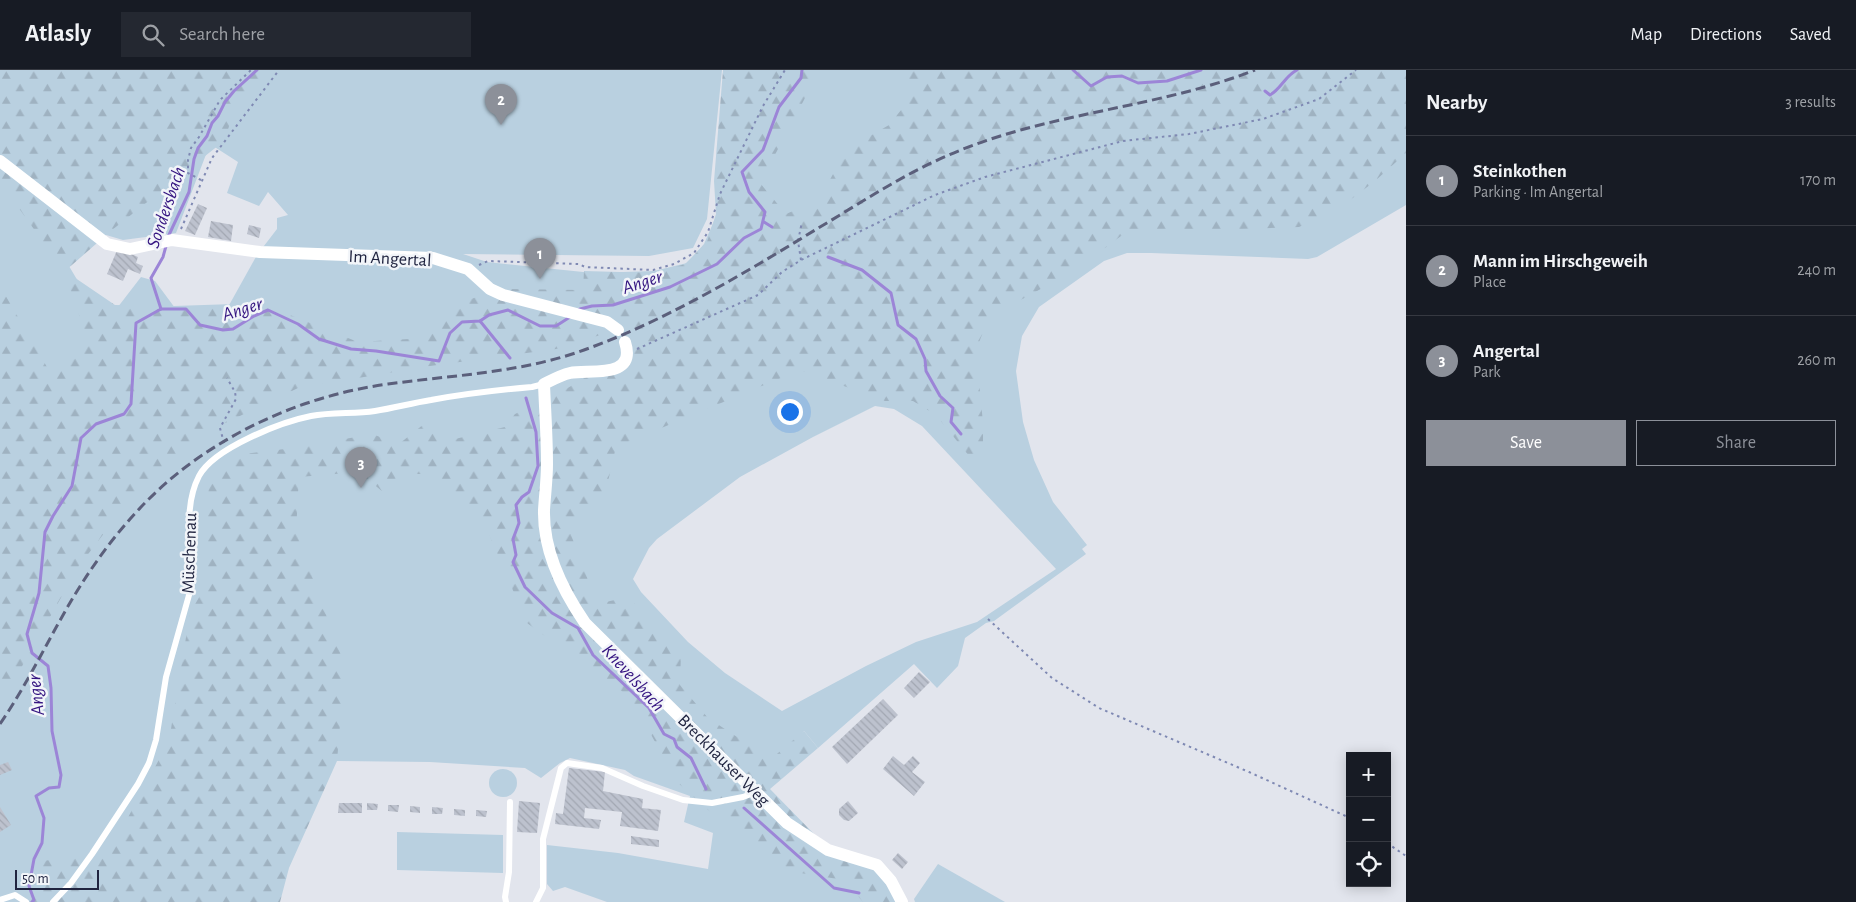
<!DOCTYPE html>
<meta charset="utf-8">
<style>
:root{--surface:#171b24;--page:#242831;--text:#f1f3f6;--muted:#9ea1a6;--line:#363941;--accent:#8c9099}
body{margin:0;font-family:"Alegreya Sans",sans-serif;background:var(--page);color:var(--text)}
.controls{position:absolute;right:15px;bottom:15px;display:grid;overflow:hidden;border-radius:0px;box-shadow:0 2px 12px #0003}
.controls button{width:45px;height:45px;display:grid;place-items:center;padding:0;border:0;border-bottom:1px solid var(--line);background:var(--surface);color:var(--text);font:25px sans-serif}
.scale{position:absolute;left:15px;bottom:12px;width:84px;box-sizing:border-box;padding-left:5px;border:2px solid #202440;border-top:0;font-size:14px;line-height:18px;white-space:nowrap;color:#202440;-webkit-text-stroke:4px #f2f5f9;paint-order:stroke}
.you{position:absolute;left:789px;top:341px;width:18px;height:18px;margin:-12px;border:4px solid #fff;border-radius:50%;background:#1a73e8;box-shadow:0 0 0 8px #1a73e833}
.badge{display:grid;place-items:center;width:32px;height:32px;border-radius:50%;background:var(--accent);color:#fff;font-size:16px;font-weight:700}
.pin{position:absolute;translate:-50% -41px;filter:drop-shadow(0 1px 2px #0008)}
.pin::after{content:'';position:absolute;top:26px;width:18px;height:15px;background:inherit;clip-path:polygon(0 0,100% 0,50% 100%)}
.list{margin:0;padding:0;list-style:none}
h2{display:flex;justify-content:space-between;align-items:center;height:65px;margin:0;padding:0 20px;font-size:21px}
h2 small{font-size:16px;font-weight:400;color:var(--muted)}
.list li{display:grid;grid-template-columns:32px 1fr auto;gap:15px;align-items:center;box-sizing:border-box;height:90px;padding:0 20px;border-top:1px solid var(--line)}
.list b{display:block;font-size:19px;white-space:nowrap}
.list p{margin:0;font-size:16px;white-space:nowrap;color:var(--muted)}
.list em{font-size:16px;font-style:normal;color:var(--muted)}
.actions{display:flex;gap:10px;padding:15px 20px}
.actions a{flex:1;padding:11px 0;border:1px solid var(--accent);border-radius:0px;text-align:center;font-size:18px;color:var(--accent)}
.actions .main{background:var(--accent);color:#fff}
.icon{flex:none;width:28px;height:28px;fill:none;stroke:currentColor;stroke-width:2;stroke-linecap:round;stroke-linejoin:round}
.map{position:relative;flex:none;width:1406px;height:832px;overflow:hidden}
header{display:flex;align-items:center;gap:30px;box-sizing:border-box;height:70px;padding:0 25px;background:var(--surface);border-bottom:1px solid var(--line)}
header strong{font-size:24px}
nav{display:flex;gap:28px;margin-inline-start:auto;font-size:18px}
.search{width:350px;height:45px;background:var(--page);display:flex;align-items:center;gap:12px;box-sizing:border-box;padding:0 18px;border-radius:0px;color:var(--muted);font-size:19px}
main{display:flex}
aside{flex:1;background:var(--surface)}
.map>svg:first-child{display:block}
.green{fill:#b9d0e0;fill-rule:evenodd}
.forest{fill:url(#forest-firs)}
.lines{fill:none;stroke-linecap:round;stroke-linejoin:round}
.stream{stroke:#9c85d7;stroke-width:3}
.building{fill:url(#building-back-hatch)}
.path{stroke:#7f89b3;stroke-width:2;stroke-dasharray:2.5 4;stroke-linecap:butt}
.service{stroke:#fff;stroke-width:6}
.minor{stroke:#fff;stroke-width:12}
.rail{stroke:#5b5f7b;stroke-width:3;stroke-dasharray:10 5;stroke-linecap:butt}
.labels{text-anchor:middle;stroke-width:5;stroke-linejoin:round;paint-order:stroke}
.street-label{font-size:18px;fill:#202440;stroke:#f2f5f9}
.water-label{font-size:19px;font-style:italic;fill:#351581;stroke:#f2f5f9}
</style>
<header>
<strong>Atlasly</strong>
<div class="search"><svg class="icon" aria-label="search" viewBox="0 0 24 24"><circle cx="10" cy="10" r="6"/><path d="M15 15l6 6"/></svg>Search here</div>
<nav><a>Map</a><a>Directions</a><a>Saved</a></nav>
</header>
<main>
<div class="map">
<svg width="1406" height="832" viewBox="0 0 1406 832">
<defs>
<pattern id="forest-firs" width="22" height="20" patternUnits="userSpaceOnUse" patternTransform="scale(1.25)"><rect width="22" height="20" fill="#b9d0e0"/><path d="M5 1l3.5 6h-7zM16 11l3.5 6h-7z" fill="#9fb2c1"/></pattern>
<pattern id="building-back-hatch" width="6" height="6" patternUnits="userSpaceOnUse" patternTransform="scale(1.25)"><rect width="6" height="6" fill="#bdc2ce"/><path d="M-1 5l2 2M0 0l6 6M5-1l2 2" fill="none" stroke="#a2a7b2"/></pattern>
</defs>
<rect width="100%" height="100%" fill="#e2e5ed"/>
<g class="green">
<path d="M0,0h722l-15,149 -14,29 -44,8 -186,-2 24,8 106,11 61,-2 33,-8 17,-19 17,-39 11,-135h674v135l-89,52 -9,2 -157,-6h-24l-23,8 -65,46 -17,29 -6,35 7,51 11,38 19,42 34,43 -5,4 4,5 -92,67 -8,2 -21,15 -7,28 -21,22 -23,-24 -96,84 -14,-17 -45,65 140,106h-292l-42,-15 -12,4 -6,-7v-39l71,8 90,16 5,-36 -29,-11 6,-26 -56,-20 -9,-6 -55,-12 -10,5 -19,15 -16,-10 -95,-6 -93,-1v-5l-43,87 -16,59h-278zM210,74l28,18 -11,31 32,13 9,-14 20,23 -11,3v11l-20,26 -44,79 -35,-22 -23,-31 -14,-4 -67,87 7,-22 6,-7 -5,-47 -16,-27 30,-29 27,8 53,-7zM875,336l19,3 28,17 134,143 -79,53 -61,20 -50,24 -84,45 -57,-38 -37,-31 -47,-50 -8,-13 16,-31 8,-9 83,-62 73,-40z"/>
<circle cx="503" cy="713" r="14"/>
<path d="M397,762l106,3v38l-106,-3z"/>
<path d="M938,794l67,38h-90l-1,-3z"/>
</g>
<path class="forest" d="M0,0h275l-3,5 -36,31 -12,35 -112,89 -47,41 50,34 59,1 86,-3 98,39 68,-4 42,-38 33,-11 79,1h3l1,-19 72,2 29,-9 22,-22 9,-28 -2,-33 9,-111h98l-16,28 -45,85 26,31 33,-14 27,-50 43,-25 25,-31 -14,-24h506v83l-31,28 -34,26 -42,20 -174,6 -48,36 -60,33 -30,20 -11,28 7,73v26l-9,13 -38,-47 -23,-14h-28l-85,-31 -184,77 -10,43 -39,34 30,80 31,-7 53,55 -1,33 28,33 63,41 33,-28 14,17 -48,41 45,46 20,13 42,23 21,31h-35l-19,-22 -56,-9 -73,-55 -38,-34 -46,-84 -104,-75 -45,-105 -55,-44h-27l-17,18 -24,-20 -60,5 -3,55 49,134 -8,95 -48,107 -9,34h-259l22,-41 67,-10 59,-110 21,-128 15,-26 4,-112 35,-21 57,-7 71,-13 27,10 30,-24 26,19 50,-12 10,-13 41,-19 67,-40 -7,-25 -60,19 -126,17 -132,22 -79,38 -81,63 -59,77 -58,102 -21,29v-411l51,88 35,-39 -22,-64 -64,-89z"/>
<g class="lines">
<g class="stream">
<path d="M1073,0l18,16 16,-9 15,-1 16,7 29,-2 34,-11"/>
<path d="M1265,21l5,4c11,-6 15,-19 27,-25"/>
<path d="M764,152l8,5"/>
<path d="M168,167l21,-45 5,-33 4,-11 9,-12 5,-13 6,-7 7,-14 9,-11 23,-21"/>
<path d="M828,187l34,13 29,23 7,32 18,14 9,20 1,12 14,25 13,12 -2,14 10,12"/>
<path d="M161,239l-10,-31 12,-21 3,-11"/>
<path d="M577,241l3,-2 12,-3 21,-1 57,-18 47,-23 27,-26 17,-9 4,-17 -16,-20 -7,-20 21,-22 16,-43 22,-29 1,-8"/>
<path d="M480,251l30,37"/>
<path d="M526,328l10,34 2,34 -9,26 -7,5 -6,8 3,18 -6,16 3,16 -3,7 12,25 27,26 26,15 15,27 56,53 15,26 10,5 3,8 14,11 15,31"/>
<path d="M744,738l90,80 25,5"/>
<path d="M32,832l2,-2 -5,-14 5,-27 8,-16 2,-25 -8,-22 13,-8 10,-1 2,-12 -9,-44 -1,-43 -3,-22 -16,-13 -5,-19 12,-41 6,-61 8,-16 19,-30 9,-48 15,-14 28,-10 7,-10 5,-81 25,-14h25l14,16 23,5 10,-1 21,-13 14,-6 30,14 21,15 32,10 25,2 63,10 11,-28 12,-11 18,-1 9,-6 19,-5 32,16h16l14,-9"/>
</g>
</g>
<g class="building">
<path d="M198,134l9,4 -12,27 -10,-4z"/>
<path d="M211,151l22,4 -2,16 -23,-4z"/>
<path d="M249,155l12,3 -2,10 -12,-4z"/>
<path d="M118,178l20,9 -2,6 7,3 -3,8 -12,-5 -5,12 -16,-7z"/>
<path d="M919,602l11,10 -16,16 -10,-10z"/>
<path d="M883,629l15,16 -51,49 -15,-17z"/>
<path d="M893,686l11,9 9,-9 7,7 -8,9 13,10 -11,14 -31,-27z"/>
<path d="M8,692l4,8 -12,5v-10z"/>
<path d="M569,698l36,4 -2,19 40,8 -1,9 19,2 -3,21 -38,-5 2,-14 -37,-4 -1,10 17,2 -2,9 -44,-5 1,-11 7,1z"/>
<path d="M519,731l21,2 -3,30 -20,-1z"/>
<path d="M848,731l10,12 -9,8 -5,-1 -5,-5v-6z"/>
<path d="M339,733h23v10h-24z"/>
<path d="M367,733l11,1 -1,6h-10z"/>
<path d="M388,735h11l-1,7 -10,-1z"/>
<path d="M410,736l10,1v6l-10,-1z"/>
<path d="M0,737l11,18 -11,7z"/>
<path d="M432,737l11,1 -1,6h-10z"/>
<path d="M454,739l11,1v6l-11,-1z"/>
<path d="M476,740l11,1 -1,6 -10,-1z"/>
<path d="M631,766l28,4v7l-28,-3z"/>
<path d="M898,783l10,9 -6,7 -10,-9z"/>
</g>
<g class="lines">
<g class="path">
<path d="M201,110l-13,-7v-13l3,-12 8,-11 21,-37 31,-30"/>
<path d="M181,159l31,-71 67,-88"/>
<path d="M801,190l-3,-19 4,-19"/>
<path d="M479,195l9,-4 91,3 6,3 68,3 21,-6 20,-11 14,-21 12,-38 43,-88 22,-36"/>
<path d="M637,279l121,-54 24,-23 19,-12 134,-65 50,-18 138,-36 66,-7 74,-15 56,-20 37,-29"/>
<path d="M224,373l-4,-15 16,-29 -1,-7 -8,-14"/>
<path d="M988,549l64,59 47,30 150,64 101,46"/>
<path d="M1387,773l19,13"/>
</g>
<g class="service">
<path d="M0,830l15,-5 11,7"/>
<path d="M53,832l18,-19 21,-29 46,-70 11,-21 7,-23 10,-63 25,-89c3,-37 -10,-77 8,-112 15,-28 82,-54 112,-60 21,-4 43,-2 64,-5 19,-3 37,-8 56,-11 33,-6 67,-10 101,-13l12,-3"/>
<path d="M506,832l-1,-5 4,-25 1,-70"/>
<path d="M536,832l7,-14v-49l18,-71 6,-5 35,5 41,18 40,14 29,3 31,-6 13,-5"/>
</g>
<g class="minor">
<path d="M0,91l107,83 23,5 42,-9 88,12 173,6 35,11 22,20 13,6 104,27 11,8"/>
<path d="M625,272c12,38 -36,27 -55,31 -9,2 -18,7 -26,11 1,26 3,53 3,80 0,15 -2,30 -3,46 -1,40 19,81 41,113l202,200 41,27 49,15 14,16 11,21"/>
</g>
<path class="rail" d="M0,654c28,-41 49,-86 74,-128 31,-51 69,-98 117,-133 58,-42 125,-69 197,-79 66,-9 132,-11 196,-34 83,-30 161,-77 236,-123 42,-25 84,-53 129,-72 98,-43 207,-46 306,-85"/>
</g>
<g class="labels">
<g class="street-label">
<text transform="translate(390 188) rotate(3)" y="6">Im Angertal</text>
<text transform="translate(189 483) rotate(-88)" y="6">Müschenau</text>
<text transform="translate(724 690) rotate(45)" y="6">Breckhauser Weg</text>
</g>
<g class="water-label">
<text transform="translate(165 137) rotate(-71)" y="7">Sondersbach</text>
<text transform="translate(642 211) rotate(-18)" y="7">Anger</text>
<text transform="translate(242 238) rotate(-17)" y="7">Anger</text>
<text transform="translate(634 607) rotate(48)" y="7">Knevelsbach</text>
<text transform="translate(35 625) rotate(-96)" y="7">Anger</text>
</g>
</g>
</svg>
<div class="controls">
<button>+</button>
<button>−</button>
<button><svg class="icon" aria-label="locate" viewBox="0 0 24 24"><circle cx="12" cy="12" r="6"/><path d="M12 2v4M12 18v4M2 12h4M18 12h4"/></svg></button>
</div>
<div class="scale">50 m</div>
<div class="you"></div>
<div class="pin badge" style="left:540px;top:209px">1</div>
<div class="pin badge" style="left:501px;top:55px">2</div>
<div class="pin badge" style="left:361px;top:418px">3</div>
</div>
<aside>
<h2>Nearby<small>3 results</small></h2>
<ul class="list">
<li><span class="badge">1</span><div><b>Steinkothen</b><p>Parking · Im Angertal</p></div><em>170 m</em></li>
<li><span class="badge">2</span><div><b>Mann im Hirschgeweih</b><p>Place</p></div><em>240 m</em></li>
<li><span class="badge">3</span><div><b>Angertal</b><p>Park</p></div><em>260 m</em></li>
</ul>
<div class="actions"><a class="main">Save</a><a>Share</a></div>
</aside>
</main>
